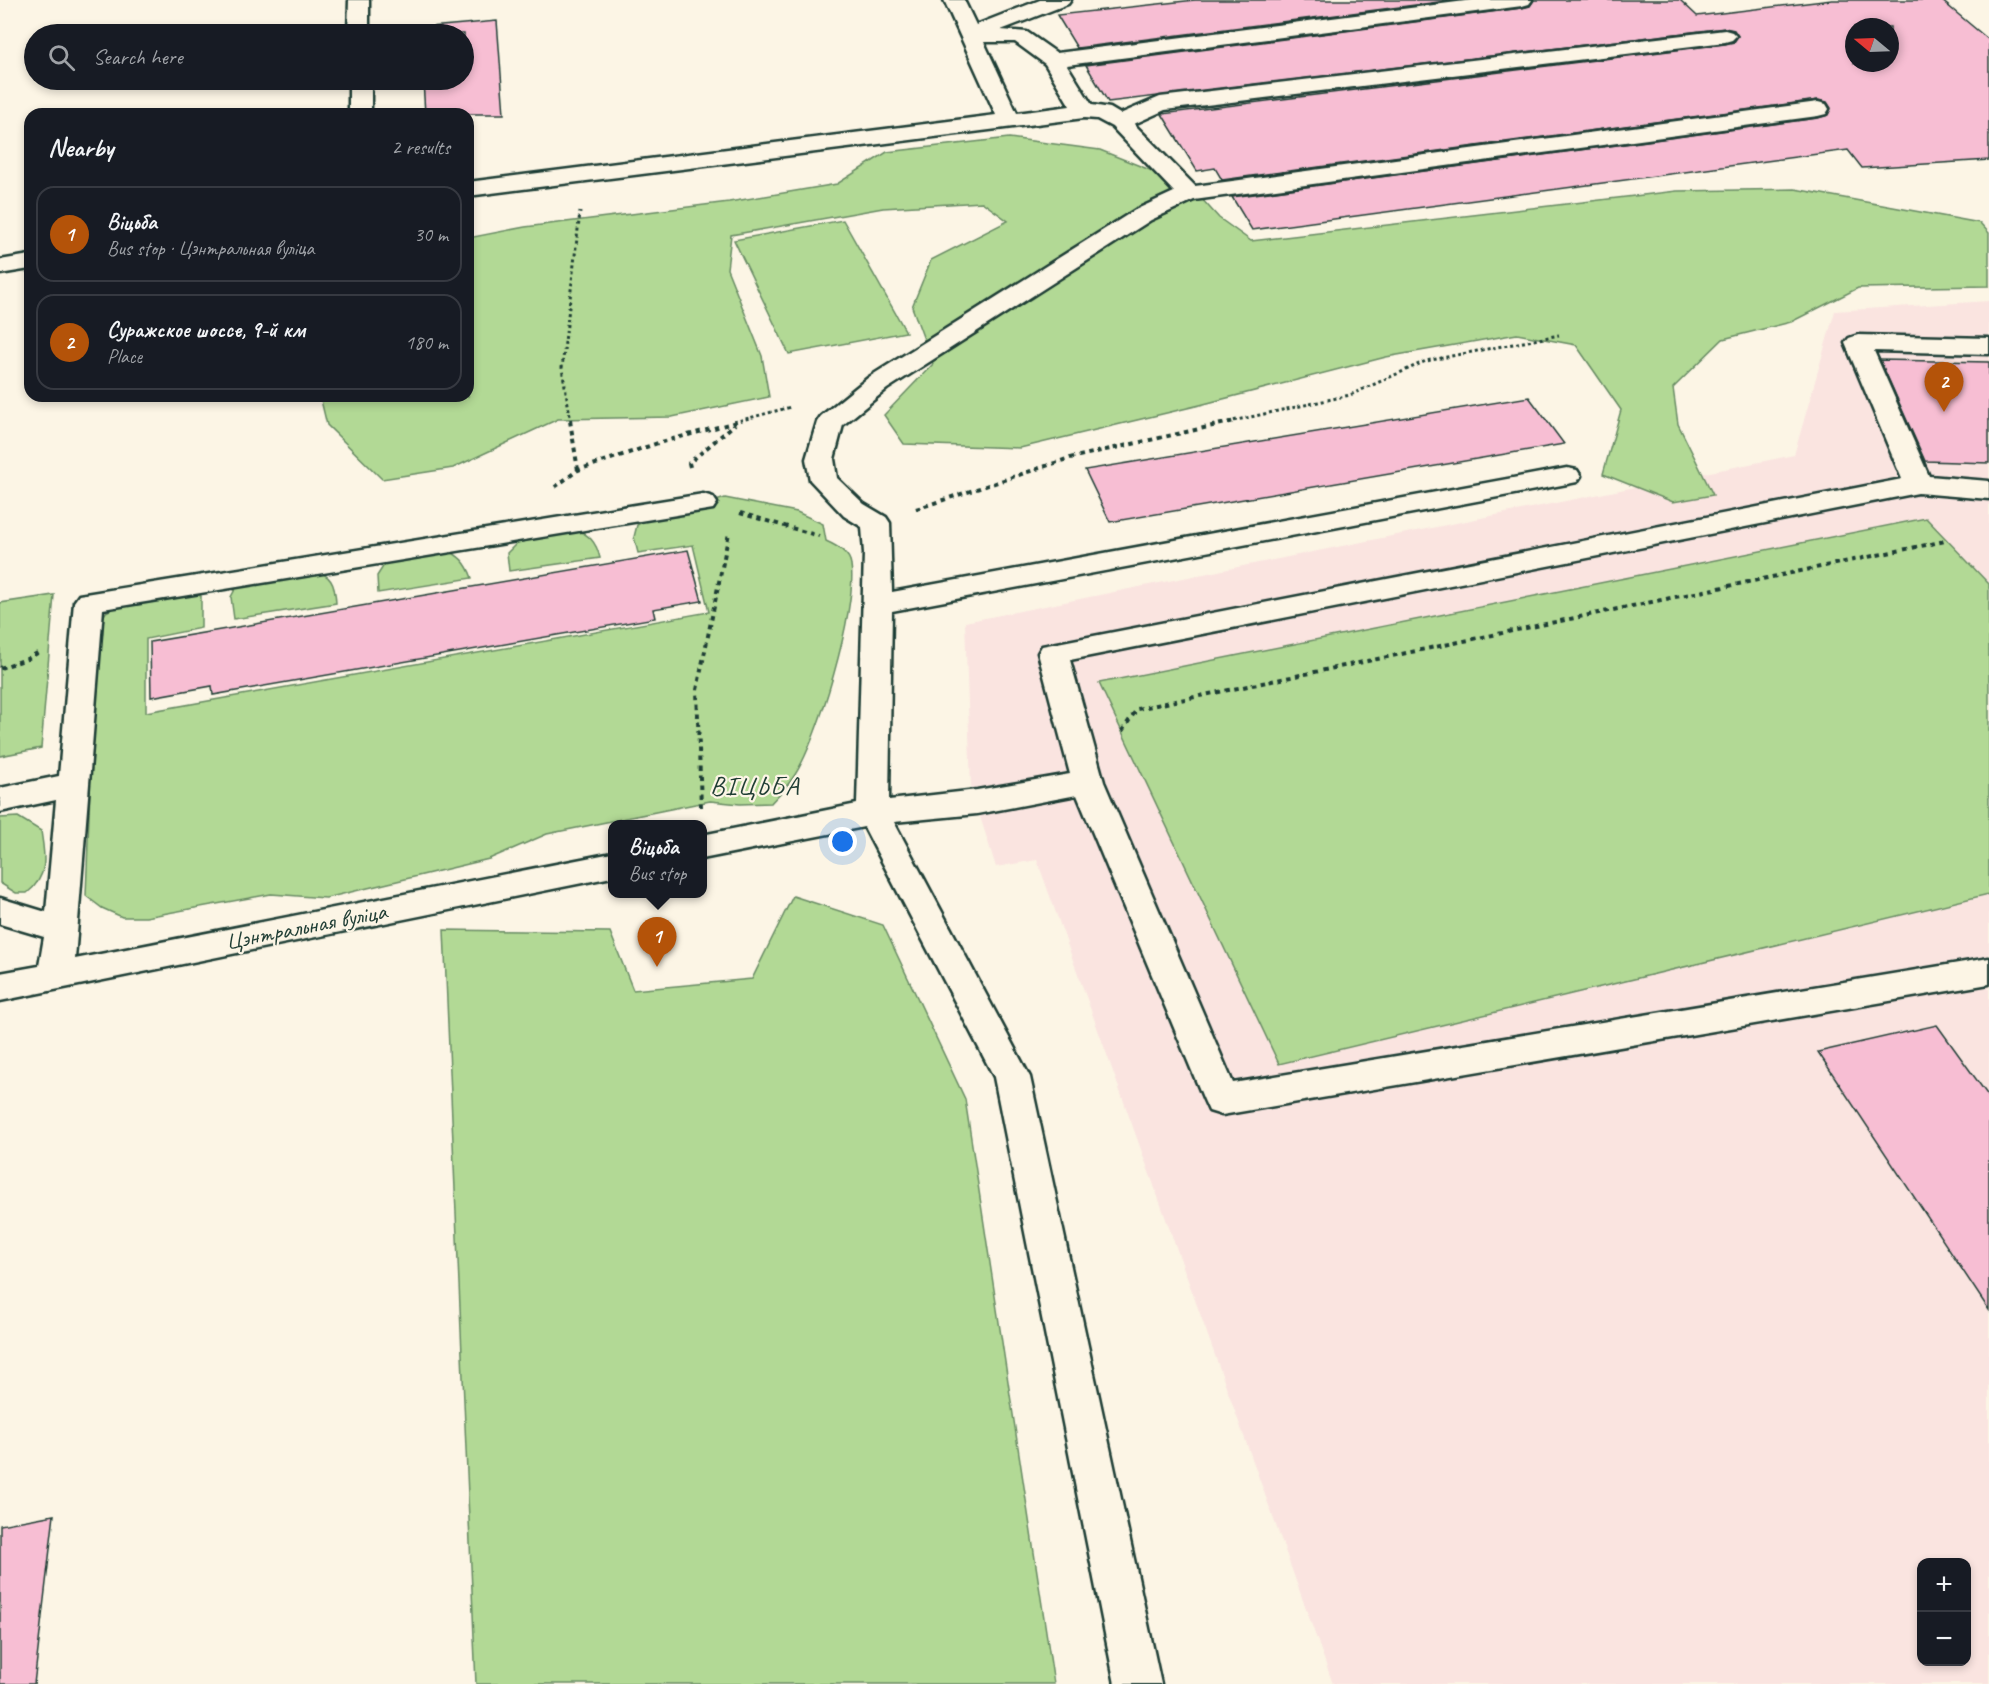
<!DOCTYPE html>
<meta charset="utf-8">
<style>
:root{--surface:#171b24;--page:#242831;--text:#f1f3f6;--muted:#9ea1a6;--line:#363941;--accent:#b45309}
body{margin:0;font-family:Caveat,sans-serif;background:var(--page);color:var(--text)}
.controls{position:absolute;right:18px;bottom:18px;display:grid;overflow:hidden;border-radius:12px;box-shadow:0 3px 9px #0003}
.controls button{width:54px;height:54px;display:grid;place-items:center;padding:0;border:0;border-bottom:2px solid var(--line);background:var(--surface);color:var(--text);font:30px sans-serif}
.compass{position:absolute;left:1845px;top:18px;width:54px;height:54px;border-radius:50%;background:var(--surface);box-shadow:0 3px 9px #0003;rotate:289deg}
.you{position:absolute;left:843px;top:842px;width:21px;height:21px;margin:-15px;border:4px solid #fff;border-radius:50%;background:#1a73e8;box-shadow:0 0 0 9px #1a73e833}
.badge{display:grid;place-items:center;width:39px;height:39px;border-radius:50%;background:var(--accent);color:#fff;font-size:20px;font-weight:700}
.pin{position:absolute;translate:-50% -50px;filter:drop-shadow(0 2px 3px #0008)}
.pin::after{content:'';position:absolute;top:32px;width:21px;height:18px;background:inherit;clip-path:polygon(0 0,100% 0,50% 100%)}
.popup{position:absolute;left:608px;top:820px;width:99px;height:78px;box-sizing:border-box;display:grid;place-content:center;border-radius:12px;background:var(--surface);filter:drop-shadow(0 2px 4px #0005);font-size:20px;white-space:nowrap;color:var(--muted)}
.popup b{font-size:22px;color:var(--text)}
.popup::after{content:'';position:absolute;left:50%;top:100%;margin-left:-12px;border:12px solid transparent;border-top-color:var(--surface)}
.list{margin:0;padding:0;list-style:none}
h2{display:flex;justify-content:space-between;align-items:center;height:78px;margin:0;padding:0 24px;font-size:26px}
h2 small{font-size:20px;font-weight:400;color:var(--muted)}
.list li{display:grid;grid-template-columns:39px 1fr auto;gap:18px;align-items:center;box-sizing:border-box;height:96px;margin:0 12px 12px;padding:0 12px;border:2px solid var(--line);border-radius:18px}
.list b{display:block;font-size:22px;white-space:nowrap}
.list p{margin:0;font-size:20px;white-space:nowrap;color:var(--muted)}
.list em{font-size:20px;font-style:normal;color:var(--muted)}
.icon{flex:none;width:33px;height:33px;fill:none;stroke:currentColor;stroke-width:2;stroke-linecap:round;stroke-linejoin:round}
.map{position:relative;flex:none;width:1989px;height:1684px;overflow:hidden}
.search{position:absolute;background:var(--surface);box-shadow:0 3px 9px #0003;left:24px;top:24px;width:450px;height:66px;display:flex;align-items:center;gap:15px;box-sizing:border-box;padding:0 21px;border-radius:33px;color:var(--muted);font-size:22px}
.panel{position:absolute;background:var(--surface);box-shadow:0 3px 9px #0003;left:24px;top:108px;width:450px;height:294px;border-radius:18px}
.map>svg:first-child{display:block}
.built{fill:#fae4e0;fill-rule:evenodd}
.green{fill:#b2d995;stroke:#688b64;stroke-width:1.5}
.building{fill:#f7bed3;stroke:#1f3d34;stroke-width:1.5;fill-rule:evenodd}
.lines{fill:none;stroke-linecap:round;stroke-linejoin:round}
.minor-casing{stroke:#1f3d34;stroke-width:5}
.path-far1{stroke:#1f3d34;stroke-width:3;stroke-dasharray:3 3;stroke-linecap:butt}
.path{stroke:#1f3d34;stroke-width:4;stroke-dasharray:4.5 4.5;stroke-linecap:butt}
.minor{fill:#fcf5e5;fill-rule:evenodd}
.labels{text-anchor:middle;stroke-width:4.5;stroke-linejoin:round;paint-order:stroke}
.street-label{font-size:24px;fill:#1f3d34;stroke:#fcf5e5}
.quarter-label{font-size:27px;letter-spacing:1.5px;fill:#1f3d34;stroke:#fcf5e5}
</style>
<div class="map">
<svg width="1989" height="1684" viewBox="0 0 1989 1684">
<rect width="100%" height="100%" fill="#fcf5e5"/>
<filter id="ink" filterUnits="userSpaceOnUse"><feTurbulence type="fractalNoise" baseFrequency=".0167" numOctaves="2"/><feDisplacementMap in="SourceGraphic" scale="12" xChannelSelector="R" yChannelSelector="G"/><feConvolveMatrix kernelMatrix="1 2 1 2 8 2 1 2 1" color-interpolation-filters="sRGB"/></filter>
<g filter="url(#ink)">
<path class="built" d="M1989,301v1383h-656l-296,-824 -41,7 -25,-79 -6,-166 829,-167 41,-144zM1922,1562h44v100h-44z"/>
<g class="green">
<path d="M1009,138l91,12 90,36 29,32 32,23 426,-50 118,-2 185,34 9,10v53l-131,2 -67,34 -68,17 -50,49 5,36 35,71 -40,7 -70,-28 18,-64 -45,-65 -59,-11 -131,23 -186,48 -180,43 -116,-4 -20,-29 49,-51 -21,-57 19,-47 77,-39 -26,-19 -99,6 -152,27 -4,34 35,87 7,41 -97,20 -114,2 -105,49 -71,11 -55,-54 -7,-29h148v-158l57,-11 204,-25 108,-18 50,-32z"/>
<path d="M843,220l63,112 -117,22 -55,-114z"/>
<path d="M725,498l72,14 26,12 3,17c11,5 24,12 25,24 7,41 -34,181 -59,214 -6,9 -14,16 -21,24l-31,1 -30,-3 -163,33 -58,25 -163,39 -55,-4 -125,23h-24l-20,-9 -16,-12 10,-267 10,-17 19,-10 60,-11 16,5v32l-55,11v73l563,-100 -16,-67 -55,8 -4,-16 3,-12 17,-10 38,-6z"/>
<path d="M1926,518l63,66v310l-710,170 -180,-381z"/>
<path d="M574,528c15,7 22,13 26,30l-91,13 -2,-18 14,-14z"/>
<path d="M444,548c15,8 22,13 28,30l-94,15 -1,-17 9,-14z"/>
<path d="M312,569c19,6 23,14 24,34l-102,16 -3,-22 7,-13z"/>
<path d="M54,595l-13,153 -41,8v-153z"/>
<path d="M18,817l23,14c4,25 8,45 -14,62h-11l-16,-10v-65z"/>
<path d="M793,896l90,29 82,174 89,585h-578l-32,-754 166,2 23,58 119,-11z"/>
</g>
<g class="building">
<path d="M1195,0h260l-378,48 -20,-33z"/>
<path d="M1534,0h146l17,16 135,-16h109l48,40v120l-127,8 -14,-18 -596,80 -20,-33 586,-79 10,-3 3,-7 -4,-6 -9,-2 -596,80 -7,-12 -18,3 -35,-57 563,-70 9,-2 4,-6 -4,-6 -9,-2 -617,74 -22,-37 436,-57 8,-2zM1854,27h36v36h-36z"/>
<path d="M497,21l7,93h-79l-2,-34h41v-46h-45v-6z"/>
<path d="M1880,360l109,2v101l-64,-2z"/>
<path d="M1529,397l35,47 -454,78 -25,-52z"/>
<path d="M688,550l14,51 -49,8 2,9 -442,77 -1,-9 -61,11 -1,-55z"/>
<path d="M1937,1025l52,72v213l-171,-258z"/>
<path d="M54,1515l-20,169h-34v-159z"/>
</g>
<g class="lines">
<defs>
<g id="minor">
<path d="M349,0h20v34h-21z"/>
<path d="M944,0h20l12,25 64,-25h31l-3,4 -67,26 26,2 30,21 416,-53h59l-3,4 -7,2 -455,59 25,40 18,3 10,6 40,-17 565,-67 7,2 4,4 -4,4 -7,2 -560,68 -31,14 61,62 623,-84 8,2 3,5 -3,5 -8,2 -624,84 -43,20 -264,169 -44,36 -9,34 3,19 27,26 22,13 4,6 2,69 675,-124 10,2 4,6 -4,6 -10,2 -675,127 -3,189 88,-10 93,-16 -32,-121 4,-7 860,-167 -57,-136 4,-5 9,-3 131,3v16l-115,-3 55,125 60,5v18l-71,-6 -848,167 34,122 129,301 756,-125v26l-767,131 -13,-4 -5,-11 -127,-305 -100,19 -83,8 136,255 131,607h-46l-121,-607 -130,-250 -162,32v-24l155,-31 7,-251 -2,-26 -18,-11 -34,-36 -4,-21 11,-37 4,-6 48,-39 266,-167 39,-18 -62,-65 -15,-8 -13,-1 -616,78v-14l528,-67zM984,42h31l30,22 25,42 -53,7z"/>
<rect x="349" y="80" width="22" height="34"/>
<path d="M30,255v14l-30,5v-14z"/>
<path d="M703,494l10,3 4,6 -4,6 -610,100 -28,350 537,-106v24l-612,124v-28l39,-7 5,-29 -44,-13v-26l46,14 10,-112 -56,12v-24l59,-12 15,-174 5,-7z"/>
</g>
</defs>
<use href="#minor" class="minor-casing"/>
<g class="path-far1">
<path d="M571,422l-9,-54 18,-156"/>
<path d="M734,422l57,-15"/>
<path d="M1228,422l122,-27 76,-34 133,-26"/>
</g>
<g class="path">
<path d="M570,421l8,49"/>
<path d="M690,467l-1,-4 46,-39"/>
<path d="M555,487l23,-17 80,-27 82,-22"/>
<path d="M916,509l154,-51 165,-37"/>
<path d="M740,513l79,23"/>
<path d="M0,668l27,-9 12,-7"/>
<path d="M1122,731l15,-22 808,-168"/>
<path d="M701,807l-4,-117 32,-157"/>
</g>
<use href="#minor" class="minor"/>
</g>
</g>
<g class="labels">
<g class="street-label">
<text transform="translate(306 926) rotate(-11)" y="8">Цэнтральная вуліца</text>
</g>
<g class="quarter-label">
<text x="755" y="795">ВІЦЬБА</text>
</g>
</g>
</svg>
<div class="controls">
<button>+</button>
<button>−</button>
</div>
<svg class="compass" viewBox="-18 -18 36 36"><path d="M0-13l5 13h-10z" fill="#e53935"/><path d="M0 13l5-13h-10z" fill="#9ea1a6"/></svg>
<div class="you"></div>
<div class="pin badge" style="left:657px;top:967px">1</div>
<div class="popup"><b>Віцьба</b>Bus stop</div>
<div class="pin badge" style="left:1944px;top:412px">2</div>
<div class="search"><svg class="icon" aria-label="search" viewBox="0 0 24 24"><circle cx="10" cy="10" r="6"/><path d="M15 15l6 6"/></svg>Search here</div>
<section class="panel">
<h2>Nearby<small>2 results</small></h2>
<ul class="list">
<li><span class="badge">1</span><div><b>Віцьба</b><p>Bus stop · Цэнтральная вуліца</p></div><em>30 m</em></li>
<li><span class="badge">2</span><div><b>Суражское шоссе, 9-й км</b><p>Place</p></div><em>180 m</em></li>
</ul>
</section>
</div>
